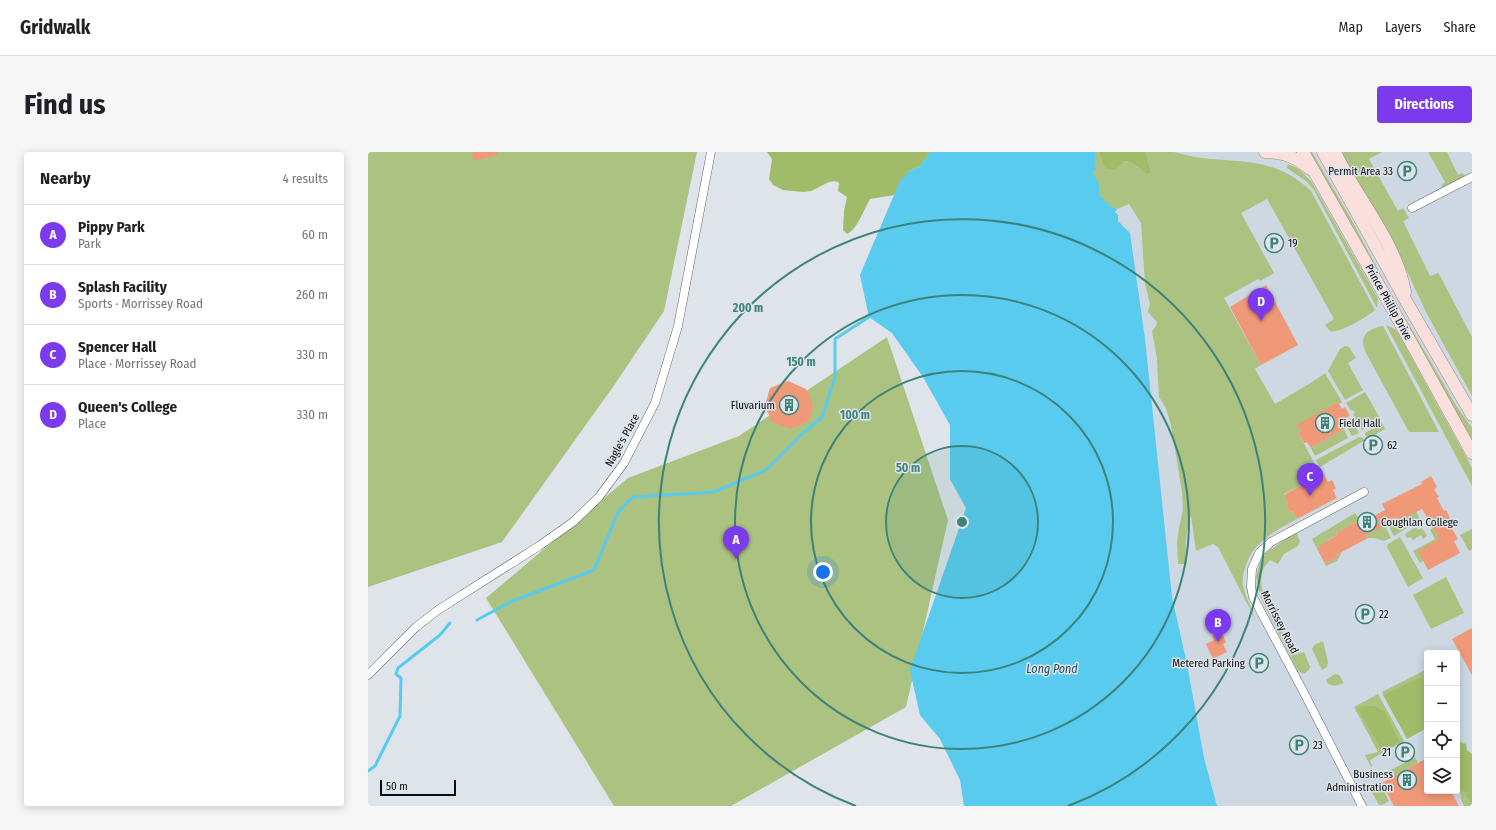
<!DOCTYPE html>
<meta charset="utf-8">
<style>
:root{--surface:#fff;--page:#f6f6f6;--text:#202124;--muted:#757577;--line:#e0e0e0;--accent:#7c3aed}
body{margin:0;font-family:"Fira Sans Condensed",sans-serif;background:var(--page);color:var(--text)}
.controls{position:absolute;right:12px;bottom:12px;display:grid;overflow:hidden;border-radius:4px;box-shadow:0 2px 10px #0003}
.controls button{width:36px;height:36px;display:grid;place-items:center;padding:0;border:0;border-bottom:1px solid var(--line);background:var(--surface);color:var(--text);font:20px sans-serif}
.scale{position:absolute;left:12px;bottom:10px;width:76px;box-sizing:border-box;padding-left:4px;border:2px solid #0c0d0f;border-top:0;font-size:11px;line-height:14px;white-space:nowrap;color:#0c0d0f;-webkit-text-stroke:3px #dee4e9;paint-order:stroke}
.you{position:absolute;left:455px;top:420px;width:14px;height:14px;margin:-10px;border:3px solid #fff;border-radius:50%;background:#1a73e8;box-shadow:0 0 0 6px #1a73e833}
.badge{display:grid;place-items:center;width:26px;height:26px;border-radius:50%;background:var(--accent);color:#fff;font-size:13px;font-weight:700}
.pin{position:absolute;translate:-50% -33px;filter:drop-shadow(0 1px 2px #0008)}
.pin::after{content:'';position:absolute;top:21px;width:14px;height:12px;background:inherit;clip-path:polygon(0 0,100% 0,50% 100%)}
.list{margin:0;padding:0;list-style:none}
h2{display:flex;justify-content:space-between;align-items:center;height:52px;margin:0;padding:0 16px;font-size:17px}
h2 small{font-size:13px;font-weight:400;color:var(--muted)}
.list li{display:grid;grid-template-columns:26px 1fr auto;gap:12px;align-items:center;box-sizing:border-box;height:60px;padding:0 16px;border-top:1px solid var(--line)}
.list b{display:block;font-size:15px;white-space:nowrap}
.list p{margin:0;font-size:13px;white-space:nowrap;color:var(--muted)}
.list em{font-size:13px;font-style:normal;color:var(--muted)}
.icon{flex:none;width:22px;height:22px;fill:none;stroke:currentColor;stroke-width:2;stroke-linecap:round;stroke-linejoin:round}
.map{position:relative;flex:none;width:1104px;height:654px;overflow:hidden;border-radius:4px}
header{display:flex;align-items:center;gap:24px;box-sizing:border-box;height:56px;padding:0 20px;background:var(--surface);border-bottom:1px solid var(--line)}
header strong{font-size:19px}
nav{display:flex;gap:22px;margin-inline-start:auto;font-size:14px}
.intro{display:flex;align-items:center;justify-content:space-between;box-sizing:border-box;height:96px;padding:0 24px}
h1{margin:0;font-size:28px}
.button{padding:10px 18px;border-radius:4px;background:var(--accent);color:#fff;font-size:14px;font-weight:700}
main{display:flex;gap:24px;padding:0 24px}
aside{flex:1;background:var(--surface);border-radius:4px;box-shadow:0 2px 10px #0003}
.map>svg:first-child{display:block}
.built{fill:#cdd8e2;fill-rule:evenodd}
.green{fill:#abc281}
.forest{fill:#a0bc69}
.water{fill:#58cbef}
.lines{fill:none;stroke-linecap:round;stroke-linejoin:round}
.stream{stroke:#58cbef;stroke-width:3}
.building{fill:#f09978}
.minor-casing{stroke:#61656a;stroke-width:9}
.primary-casing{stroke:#a38987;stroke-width:13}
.minor{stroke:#fff;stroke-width:8}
.primary{stroke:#f9e0dd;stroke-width:12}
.ring{fill:none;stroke:#3d8379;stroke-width:2}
.labels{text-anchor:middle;stroke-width:3;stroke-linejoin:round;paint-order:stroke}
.poi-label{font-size:11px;fill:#0c0d0f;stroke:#dee4e9;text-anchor:start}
.street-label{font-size:11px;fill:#0c0d0f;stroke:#dee4e9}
.water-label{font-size:12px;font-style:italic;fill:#225262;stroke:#dee4e9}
.centre{fill:#3d8379;stroke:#dee4e9;stroke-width:2}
.ring-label{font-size:12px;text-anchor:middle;font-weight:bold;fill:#3d8379;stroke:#dee4e9;stroke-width:3;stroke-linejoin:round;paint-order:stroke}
</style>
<header>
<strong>Gridwalk</strong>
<nav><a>Map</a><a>Layers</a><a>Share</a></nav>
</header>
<div class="intro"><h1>Find us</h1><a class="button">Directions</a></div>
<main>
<aside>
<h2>Nearby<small>4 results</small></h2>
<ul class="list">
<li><span class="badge">A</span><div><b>Pippy Park</b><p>Park</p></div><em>60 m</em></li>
<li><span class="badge">B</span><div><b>Splash Facility</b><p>Sports · Morrissey Road</p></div><em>260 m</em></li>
<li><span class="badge">C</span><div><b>Spencer Hall</b><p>Place · Morrissey Road</p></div><em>330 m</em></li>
<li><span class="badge">D</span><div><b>Queen's College</b><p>Place</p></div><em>330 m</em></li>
</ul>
</aside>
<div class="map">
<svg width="1104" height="654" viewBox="0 0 1104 654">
<rect width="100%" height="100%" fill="#dee4e9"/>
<path class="built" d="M563,0h541v654h-508l-4,-26 -20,-41 -20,-24 -10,-45 56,-162 -16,-29v-54l-27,-48 -31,-44 -23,-16 -9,-42 34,-80zM1059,501h30v138h-30z"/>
<g class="green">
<path d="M0,0h329l-33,159 -49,73 -113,158 -134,45z"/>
<path d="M727,0h4l3,9 21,1 4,-1 8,4 12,10 4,-2 -5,-21c9,0 20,0 28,0 10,2 18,5 28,6 44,5 74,0 109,33l64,119c-8,7 -36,24 -45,21l-5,-6 9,-6 -67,-120 -26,14 33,60 -14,8 -2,-2 -34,19 37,67 -6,4 20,35 39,-23 11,-8 17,29 -44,23 3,6 -3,2 23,42 -37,19 4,9 -2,1 4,8 3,-1 4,8c-22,12 -45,23 -52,49 -2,6 -3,12 -2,18 3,12 9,23 13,35l-38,-74 -5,-3 -17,7 -5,-35c-5,15 -7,32 -4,48h-9l-1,-20 1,-11 5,-23 -1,-18 -11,-67 -5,-17 -7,-11 -2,-38 -5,-28 4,-5 1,-4 -9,-10 2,-8 -5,-20 -4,-61 -12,-19 -12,5 -7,-3 -11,-12v-4l-6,-17z"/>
<path d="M942,0h2l38,65 37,70z"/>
<path d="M974,0h40l-13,7 29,52 5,-3 6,10 -6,3 27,55 8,-3 1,1 33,63v59l-46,-84 -28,-60 -57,-99z"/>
<path d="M1060,0h19l11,23 4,-2 3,3 -22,12 -2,-2 4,-4z"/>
<path d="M920,12l11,5 12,12 65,114 2,4 -1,9 -63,-118 -7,-8 -20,-14z"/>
<path d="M1037,167l2,2 50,86 15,21v13z"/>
<path d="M1018,173l9,4 3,4 74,135v18z"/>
<path d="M1015,174l56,106h-30l-43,-79c-8,-17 1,-24 17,-27z"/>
<path d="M519,185l61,183 -42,187 -175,99h-117l-128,-208 142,-120 111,-42z"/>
<path d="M977,194l4,1 7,11 -8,5 15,27 -18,10 -17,-29 12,-22z"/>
<path d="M997,240l16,28 -19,10 -9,-16 2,-1 -2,-3 -2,1 -5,-8z"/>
<path d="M983,266l8,15 -7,3 -5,-9 2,-1 -3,-5z"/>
<path d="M1014,271l3,6 -15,9 -5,-3v-2z"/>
<path d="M976,277l4,9 -33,18 -4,-8z"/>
<path d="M991,285h2l4,3 -45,27 -4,-7z"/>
<path d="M1041,344l11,24 -26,16 -11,-20 4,-3 6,11 18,-10z"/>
<path d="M987,361l5,7 -24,13 1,2 -10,6 1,3 -11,3 9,17 11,-6 -1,-3 6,-3 -5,9 -11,5 -14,-27z"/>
<path d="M1012,365l11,21 -7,3 -10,-3h-6l-2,-3 14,-8z"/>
<path d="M1048,375l2,3 4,-2 5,8 -4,3 -2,-4 -8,5 -2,-3 -4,1 -2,-4z"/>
<path d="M1065,376l6,11 -16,22 -3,2 -7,-12 22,-12 -5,-9z"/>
<path d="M1104,377v20l-3,2 -9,-16z"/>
<path d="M929,381l3,9 -2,4 -14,8 -6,10 -8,-4c-10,10 -10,20 -7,33l31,62 10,-3 6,15 -1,3 -5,4 -6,-3 -37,-73 -5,-21 4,-14 6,-10 27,-19z"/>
<path d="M1032,385l23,41 -15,9 -21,-40 1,-3z"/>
<path d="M1078,425l18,36 -33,16 -18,-34z"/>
<path d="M955,489l5,21 -1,5 -5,3 -10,-21 2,-4z"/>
<path d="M1059,517v12l-8,-4 -36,18 -1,-3z"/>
<path d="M967,522l4,1 5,8 -10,3 -6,-2 -2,-4z"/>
<path d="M1010,542l26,47 -34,19 2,6 -1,1 -6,-12 13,-3 -24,-45z"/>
<path d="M1047,605l3,6 -23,13 -4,-6z"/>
<path d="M1010,632l3,1 8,16 -7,4h-3l-9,-16z"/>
<path d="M1094,638l5,3 1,7 4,3v3h-8l-3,-6 -1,-9z"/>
</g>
<g class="forest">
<path d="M399,0h164l-12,15 -10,4 -15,24 -24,4c-6,10 -13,31 -23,35l-4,-4 1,-19 3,-14 -9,-6 1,-8 -4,-2 -6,1 -18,9 -7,1 -21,-2 -10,-5 -4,-6 3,-20z"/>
<path d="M731,0h47l5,21 -4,2 -12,-10 -8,-4 -4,1 -8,8 -9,-1 -4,-8z"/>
<path d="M1051,525l8,4v47l-20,11 -24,-44z"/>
<path d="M995,554h12l10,6 14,29c-4,5 -12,9 -18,9l-22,-39 -1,-3z"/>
<path d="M1089,589l9,3 1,6 5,4v49l-4,-3 -2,-4 1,-3 -10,-4z"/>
</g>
<path class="water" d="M563,0h164c1,6 -1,10 1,17l-3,4 6,11v10l11,12 7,3 -2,3 3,3v6l12,12 15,106 27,258 15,67 17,94 13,48h-253l-4,-26 -20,-41 -20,-24 -10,-45 56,-162 -16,-29v-54l-27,-48 -31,-44 -23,-16 -9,-42 40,-94 9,-10 10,-4z"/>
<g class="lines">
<g class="stream">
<path d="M109,468l33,-18 84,-32 24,-58 15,-15 81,-5 52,-22 35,-35 21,-18 13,-40v-38l34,-22"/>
<path d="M0,619l7,-5 25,-50 1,-38 -5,-4 2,-6 42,-33 10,-12"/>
</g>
</g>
<g class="building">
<path d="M104,0h26v3l-24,6z"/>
<path d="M898,133l32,60 -37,20 -31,-58z"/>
<path d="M420,229l18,8 7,16 -4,16 -18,8 -19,-7 -7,-17 5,-17z"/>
<path d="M970,250l4,7 3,-2 5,9 -5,2 4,8 -38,22 -4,-6 -3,1 -6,-10 3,-2 -4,-6z"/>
<path d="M955,321l5,9 4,-2 4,9 -3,1 4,8 -40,21 -4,-8 -3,1 -4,-8 2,-1 -4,-8z"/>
<path d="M1063,324l6,11 -3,2 5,8 -2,1 7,13 2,-1 4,8 -3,2 11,19 -4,2 6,12 -32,17 -10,-19 21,-12 -17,-30 -29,15 -1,-2 -26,13 2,3 -32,17 1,3 -11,6 -9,-16 20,-13 -1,-2 24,-13 10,-6 2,3 13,-7 -3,-6 40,-20 -1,-2z"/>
<path d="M1104,476v47l-20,-36z"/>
<path d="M853,479l5,11 -3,2 4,8 -14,7 -7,-15 8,-4 -2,-4z"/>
<path d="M1059,606v33h24l8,15h-65l-12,-23z"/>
</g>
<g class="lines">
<defs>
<g id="minor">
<path d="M1044,56l60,-31"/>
<path d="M0,523l48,-48 22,-17 101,-64 34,-24 26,-25 25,-34 31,-60 23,-77 33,-174"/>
<path d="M994,654l-60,-117 -49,-92 -2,-10 1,-18 7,-16 12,-11 93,-50"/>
</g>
<g id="primary">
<path d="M897,0c19,1 30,4 45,17"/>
<path d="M935,0l90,158 79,143"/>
<path d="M955,0l83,149 66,114"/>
<path d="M967,0c21,46 61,89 70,140"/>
</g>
</defs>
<use href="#minor" class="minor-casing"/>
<use href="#primary" class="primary-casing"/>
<use href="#minor" class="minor"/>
<use href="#primary" class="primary"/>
</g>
<circle cx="594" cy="370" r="76" fill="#3d8379" fill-opacity=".12"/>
<g class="ring">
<circle cx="594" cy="370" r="76"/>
<circle cx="594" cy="370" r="151"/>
<circle cx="594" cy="370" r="227"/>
<path d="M488 654A303 303 0 1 1 700 654"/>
</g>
<defs>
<symbol id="parking-ring" viewBox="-11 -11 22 22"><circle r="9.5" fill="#dee4e9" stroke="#3d8379" stroke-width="1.5"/><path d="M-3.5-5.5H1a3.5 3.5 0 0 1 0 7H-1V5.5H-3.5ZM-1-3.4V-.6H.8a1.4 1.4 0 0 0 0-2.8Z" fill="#3d8379"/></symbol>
<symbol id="building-ring" viewBox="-11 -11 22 22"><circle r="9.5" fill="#dee4e9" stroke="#3d8379" stroke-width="1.5"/><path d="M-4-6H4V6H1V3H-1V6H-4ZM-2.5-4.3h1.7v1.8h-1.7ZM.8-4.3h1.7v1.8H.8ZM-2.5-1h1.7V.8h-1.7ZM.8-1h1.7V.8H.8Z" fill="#3d8379"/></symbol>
</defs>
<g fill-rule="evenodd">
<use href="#parking-ring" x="1028" y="8" width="22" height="22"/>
<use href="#parking-ring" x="895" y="80" width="22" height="22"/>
<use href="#building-ring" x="410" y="242" width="22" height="22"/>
<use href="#building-ring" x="946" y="260" width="22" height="22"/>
<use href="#parking-ring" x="994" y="282" width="22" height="22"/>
<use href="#building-ring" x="988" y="359" width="22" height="22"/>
<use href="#parking-ring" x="986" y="451" width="22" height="22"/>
<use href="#parking-ring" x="880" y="500" width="22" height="22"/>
<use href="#parking-ring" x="920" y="582" width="22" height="22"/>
<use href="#parking-ring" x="1026" y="589" width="22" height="22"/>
<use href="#building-ring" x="1028" y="617" width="22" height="22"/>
</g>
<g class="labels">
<g class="poi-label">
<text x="1025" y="23" text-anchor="end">Permit Area 33</text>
<text x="920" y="95">19</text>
<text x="407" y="257" text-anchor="end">Fluvarium</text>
<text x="971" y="275">Field Hall</text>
<text x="1019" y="297">62</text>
<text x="1013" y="374">Coughlan College</text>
<text x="1011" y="466">22</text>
<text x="877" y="515" text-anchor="end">Metered Parking</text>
<text x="945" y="597">23</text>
<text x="1023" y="604" text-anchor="end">21</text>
<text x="1025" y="626" text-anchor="end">Business<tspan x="1025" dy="13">Administration</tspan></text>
</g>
<g class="street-label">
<text transform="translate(1021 150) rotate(61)" y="4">Prince Phillip Drive</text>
<text transform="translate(254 288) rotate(-61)" y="4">Nagle's Place</text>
<text transform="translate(912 470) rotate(63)" y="4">Morrissey Road</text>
</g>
<g class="water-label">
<text x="684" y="521">Long Pond</text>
</g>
</g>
<circle cx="594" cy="370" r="6" class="centre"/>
<g class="ring-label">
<text x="380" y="160">200 m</text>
<text x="433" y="214">150 m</text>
<text x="487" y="267">100 m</text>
<text x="540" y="320">50 m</text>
</g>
</svg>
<div class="controls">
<button>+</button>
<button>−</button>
<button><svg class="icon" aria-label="locate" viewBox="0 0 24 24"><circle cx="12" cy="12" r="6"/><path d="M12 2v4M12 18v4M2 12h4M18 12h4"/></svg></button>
<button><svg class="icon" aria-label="layers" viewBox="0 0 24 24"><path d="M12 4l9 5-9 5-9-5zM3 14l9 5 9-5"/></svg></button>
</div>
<div class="scale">50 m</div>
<div class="you"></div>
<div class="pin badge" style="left:368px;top:407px">A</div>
<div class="pin badge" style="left:850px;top:490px">B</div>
<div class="pin badge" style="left:942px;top:344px">C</div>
<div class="pin badge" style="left:893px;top:169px">D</div>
</div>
</main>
